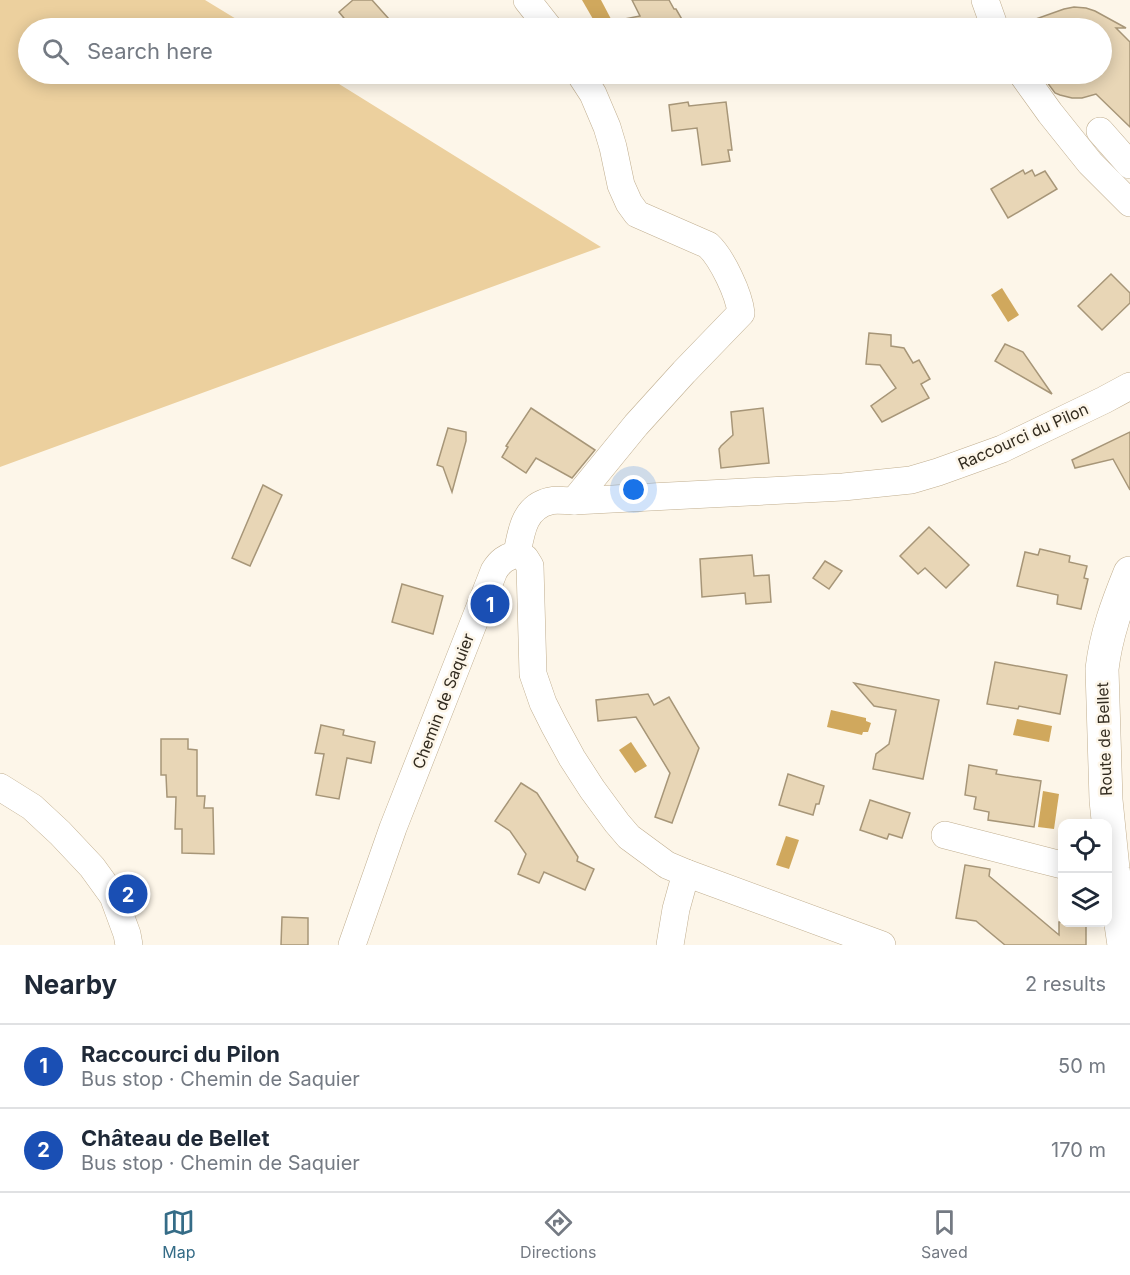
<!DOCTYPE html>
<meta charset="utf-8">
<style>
:root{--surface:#fff;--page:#f6f6f7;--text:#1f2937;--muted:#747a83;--line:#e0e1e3;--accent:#356c87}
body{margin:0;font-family:Inter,sans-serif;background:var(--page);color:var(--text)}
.controls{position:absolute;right:18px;bottom:18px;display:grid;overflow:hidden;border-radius:12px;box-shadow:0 3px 15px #0003}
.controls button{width:54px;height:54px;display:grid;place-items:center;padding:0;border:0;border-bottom:2px solid var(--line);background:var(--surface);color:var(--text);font:30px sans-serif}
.you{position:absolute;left:634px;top:490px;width:21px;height:21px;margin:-15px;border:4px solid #fff;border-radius:50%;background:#1a73e8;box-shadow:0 0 0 9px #1a73e833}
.badge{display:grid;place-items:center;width:39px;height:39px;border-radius:50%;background:var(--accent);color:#fff;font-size:20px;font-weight:700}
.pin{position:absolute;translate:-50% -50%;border:3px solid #fff;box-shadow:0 2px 6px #0006}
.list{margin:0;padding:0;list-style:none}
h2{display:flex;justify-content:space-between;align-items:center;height:78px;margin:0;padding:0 24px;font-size:26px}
h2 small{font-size:20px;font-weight:400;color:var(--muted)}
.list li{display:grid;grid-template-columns:39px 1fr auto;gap:18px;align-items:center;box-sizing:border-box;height:84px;padding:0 24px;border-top:2px solid var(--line)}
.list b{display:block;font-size:22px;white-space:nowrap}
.list p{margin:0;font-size:20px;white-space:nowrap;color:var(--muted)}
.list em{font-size:20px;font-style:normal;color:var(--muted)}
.icon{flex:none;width:33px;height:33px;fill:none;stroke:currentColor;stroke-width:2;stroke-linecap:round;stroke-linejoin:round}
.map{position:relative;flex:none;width:1130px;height:945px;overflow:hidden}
.search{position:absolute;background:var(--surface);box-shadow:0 3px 15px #0003;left:18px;right:18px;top:18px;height:66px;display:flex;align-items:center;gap:15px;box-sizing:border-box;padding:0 21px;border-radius:33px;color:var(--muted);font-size:22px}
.sheet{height:246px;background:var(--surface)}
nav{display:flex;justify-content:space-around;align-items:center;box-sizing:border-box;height:84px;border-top:2px solid var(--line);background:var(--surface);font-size:16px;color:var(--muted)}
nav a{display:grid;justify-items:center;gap:3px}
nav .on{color:var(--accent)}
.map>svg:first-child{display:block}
.green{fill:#ecd09e}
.water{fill:#d0a85d}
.building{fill:#e8d6b6;stroke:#a79678;stroke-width:1.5}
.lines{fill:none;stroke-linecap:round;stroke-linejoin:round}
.minor-casing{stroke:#c0ae8f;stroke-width:28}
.major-casing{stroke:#c0ae8f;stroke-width:34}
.minor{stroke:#fff;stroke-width:27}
.major{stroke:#fff;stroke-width:33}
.labels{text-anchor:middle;stroke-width:5;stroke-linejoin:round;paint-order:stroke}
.street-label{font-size:16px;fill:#332c20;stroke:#fdf6e9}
</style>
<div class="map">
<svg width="1130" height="945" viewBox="0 0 1130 945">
<rect width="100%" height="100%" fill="#fdf6e9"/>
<path class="green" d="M0,0h205l46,28h-223v46h295l278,173 -601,220z"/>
<g class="water">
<path d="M582,0h19l10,19 -14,7z"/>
<path d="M1002,288l17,27 -11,7 -17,-27z"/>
<path d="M831,710l35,8v3l5,2 -3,9h-5l-1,3 -35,-8z"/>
<path d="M1017,719l35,7 -3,16 -36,-7z"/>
<path d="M631,742l16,24 -12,7 -16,-23z"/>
<path d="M1043,791l16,3 -5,35 -16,-2z"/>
<path d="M786,836l13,4 -10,29 -13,-4z"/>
</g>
<g class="building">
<path d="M353,0h19l25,28h-45l-13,-16z"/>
<path d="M632,0h37l5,9h2l11,19h-62l-1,-9 16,-3z"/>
<path d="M1074,7l12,1 9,3 31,17h-10l14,14v85l-34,-33 -14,4h-10l-12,-3 -5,-2 -14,-19h60v-46h-84l-1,-2 48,-17z"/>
<path d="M688,102l1,4 37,-4 6,48h-4l2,11 -28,4 -5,-37 -25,3 -3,-26z"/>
<path d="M1023,170l2,4 7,-4 3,6 10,-5 12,18 -49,29 -17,-29z"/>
<path d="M1111,274l19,19v10l-28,27 -24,-24z"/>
<path d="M869,333l22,2v11l13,2 9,15 6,-3 11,19 -9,5 8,14 -47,24 -11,-16 25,-18 -16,-23 -14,-1z"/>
<path d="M1005,344l18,8 29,42 -57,-33z"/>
<path d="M531,408l64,42 -23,28 -36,-20 -10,15 -24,-16 6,-10 -2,-1z"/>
<path d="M763,408l6,55 -48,5 -2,-19 2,-3 12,-11 -2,-23z"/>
<path d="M448,428l18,4v9l-14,51 -9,-25 -6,-2z"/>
<path d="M1130,432v58l-17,-31 -38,9 -3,-8z"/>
<path d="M263,485l19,10 -32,71 -18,-8z"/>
<path d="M929,527l40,38 -23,23 -21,-20 -7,6 -18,-18z"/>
<path d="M1040,549l30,7 -1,6 18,4 -3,12 4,1 -7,30 -24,-5 1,-9 -41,-9 8,-34 13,3z"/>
<path d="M752,555l2,21 15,-1 2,27 -25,2 -1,-11 -43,4 -2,-38z"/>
<path d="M825,561l17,10 -13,18 -16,-11z"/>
<path d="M402,584l41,12 -10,38 -41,-12z"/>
<path d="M995,662l72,13 -7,39 -41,-8 -1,3 -31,-5z"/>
<path d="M854,683l85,17 -16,79 -50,-10 3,-15 13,-10 7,-34 -22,-4z"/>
<path d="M648,694l6,11 15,-8 30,51 -27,75 -17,-6 15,-44 -34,-56 -38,4 -2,-21z"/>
<path d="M321,725l23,5 -1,5 32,7 -4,21 -24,-5 -8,41 -23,-4 8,-41 -9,-1z"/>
<path d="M161,739h27v10l9,1v46h8l-1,12h9l1,46 -32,-1v-24h-7l1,-32h-9l-1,-22h-5z"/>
<path d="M969,765l28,5 -1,4 45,7 -7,46 -46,-7 1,-8 -15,-3 2,-12 -11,-2z"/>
<path d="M788,774l36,12 -5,18h-3l-3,11 -34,-10z"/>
<path d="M521,783l16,10 41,64 -1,4 17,8 -9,21 -41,-18 -5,11 -21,-9 8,-20 -16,-23 -15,-10z"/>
<path d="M870,800l40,13 -8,25 -13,-4 -2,5 -27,-9z"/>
<path d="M965,865l25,4 -1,7 70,59v-13h27v23h-81l-29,-24 -20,-3z"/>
<path d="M282,917l26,1v27h-27z"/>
</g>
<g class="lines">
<defs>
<g id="minor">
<path d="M527,0l22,28"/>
<path d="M985,0l10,28"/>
<path d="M1022,74l28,39 40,50 40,40"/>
<path d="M1100,131l30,34"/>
<path d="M574,501l62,-76 48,-53 57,-59c-2,-19 -19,-55 -33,-68l-71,-31 -8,-11 -8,-18 -8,-38 -6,-20 -14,-33 -13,-20"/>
<path d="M517,554c4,-22 7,-47 33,-53 7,-2 17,0 24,0l269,-14 68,-7 27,-8 64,-23 102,-49 26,-14"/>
<path d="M0,787l32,20 28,26 32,34 21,29 14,38 2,11"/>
<path d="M945,835l117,30"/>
<path d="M352,945l41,-117 101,-257c6,-10 12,-14 23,-17l8,4 5,8 3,108 10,29 11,22 18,33 20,31 25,34 12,14 38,28 19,8 196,72"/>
<path d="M670,945l6,-36 10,-36"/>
</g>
<path id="major" d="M1124,945l-11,-76 -7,-69 -4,-131c4,-34 15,-64 28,-96"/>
</defs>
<use href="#minor" class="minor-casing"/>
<use href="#major" class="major-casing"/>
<use href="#minor" class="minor"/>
<use href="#major" class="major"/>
</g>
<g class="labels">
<g class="street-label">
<text transform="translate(1023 436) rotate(-24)" y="6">Raccourci du Pilon</text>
<text transform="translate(443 701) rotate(-69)" y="6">Chemin de Saquier</text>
<text transform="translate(1104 739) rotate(-92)" y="6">Route de Bellet</text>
</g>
</g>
</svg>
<div class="controls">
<button><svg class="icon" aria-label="locate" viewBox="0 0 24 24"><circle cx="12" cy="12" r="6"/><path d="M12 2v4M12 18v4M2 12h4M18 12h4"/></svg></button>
<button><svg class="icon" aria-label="layers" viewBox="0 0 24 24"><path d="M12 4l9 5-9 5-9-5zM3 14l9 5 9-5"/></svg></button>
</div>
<div class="you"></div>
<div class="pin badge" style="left:490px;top:604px;background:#1a4fb4">1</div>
<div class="pin badge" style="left:128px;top:894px;background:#1a4fb4">2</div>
<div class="search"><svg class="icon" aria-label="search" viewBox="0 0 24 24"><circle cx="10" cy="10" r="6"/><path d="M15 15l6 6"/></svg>Search here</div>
</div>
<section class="sheet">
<h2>Nearby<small>2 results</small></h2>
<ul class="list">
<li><span class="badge" style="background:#1a4fb4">1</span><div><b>Raccourci du Pilon</b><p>Bus stop · Chemin de Saquier</p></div><em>50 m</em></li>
<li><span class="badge" style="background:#1a4fb4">2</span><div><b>Château de Bellet</b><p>Bus stop · Chemin de Saquier</p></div><em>170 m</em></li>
</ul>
</section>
<nav>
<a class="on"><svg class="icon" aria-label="map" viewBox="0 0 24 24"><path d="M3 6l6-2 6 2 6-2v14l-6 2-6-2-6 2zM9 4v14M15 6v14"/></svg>Map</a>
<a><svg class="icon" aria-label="directions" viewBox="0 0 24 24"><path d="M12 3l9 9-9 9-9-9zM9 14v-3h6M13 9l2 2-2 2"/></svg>Directions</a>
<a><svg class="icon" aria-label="saved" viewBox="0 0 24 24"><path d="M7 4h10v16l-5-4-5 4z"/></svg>Saved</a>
</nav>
